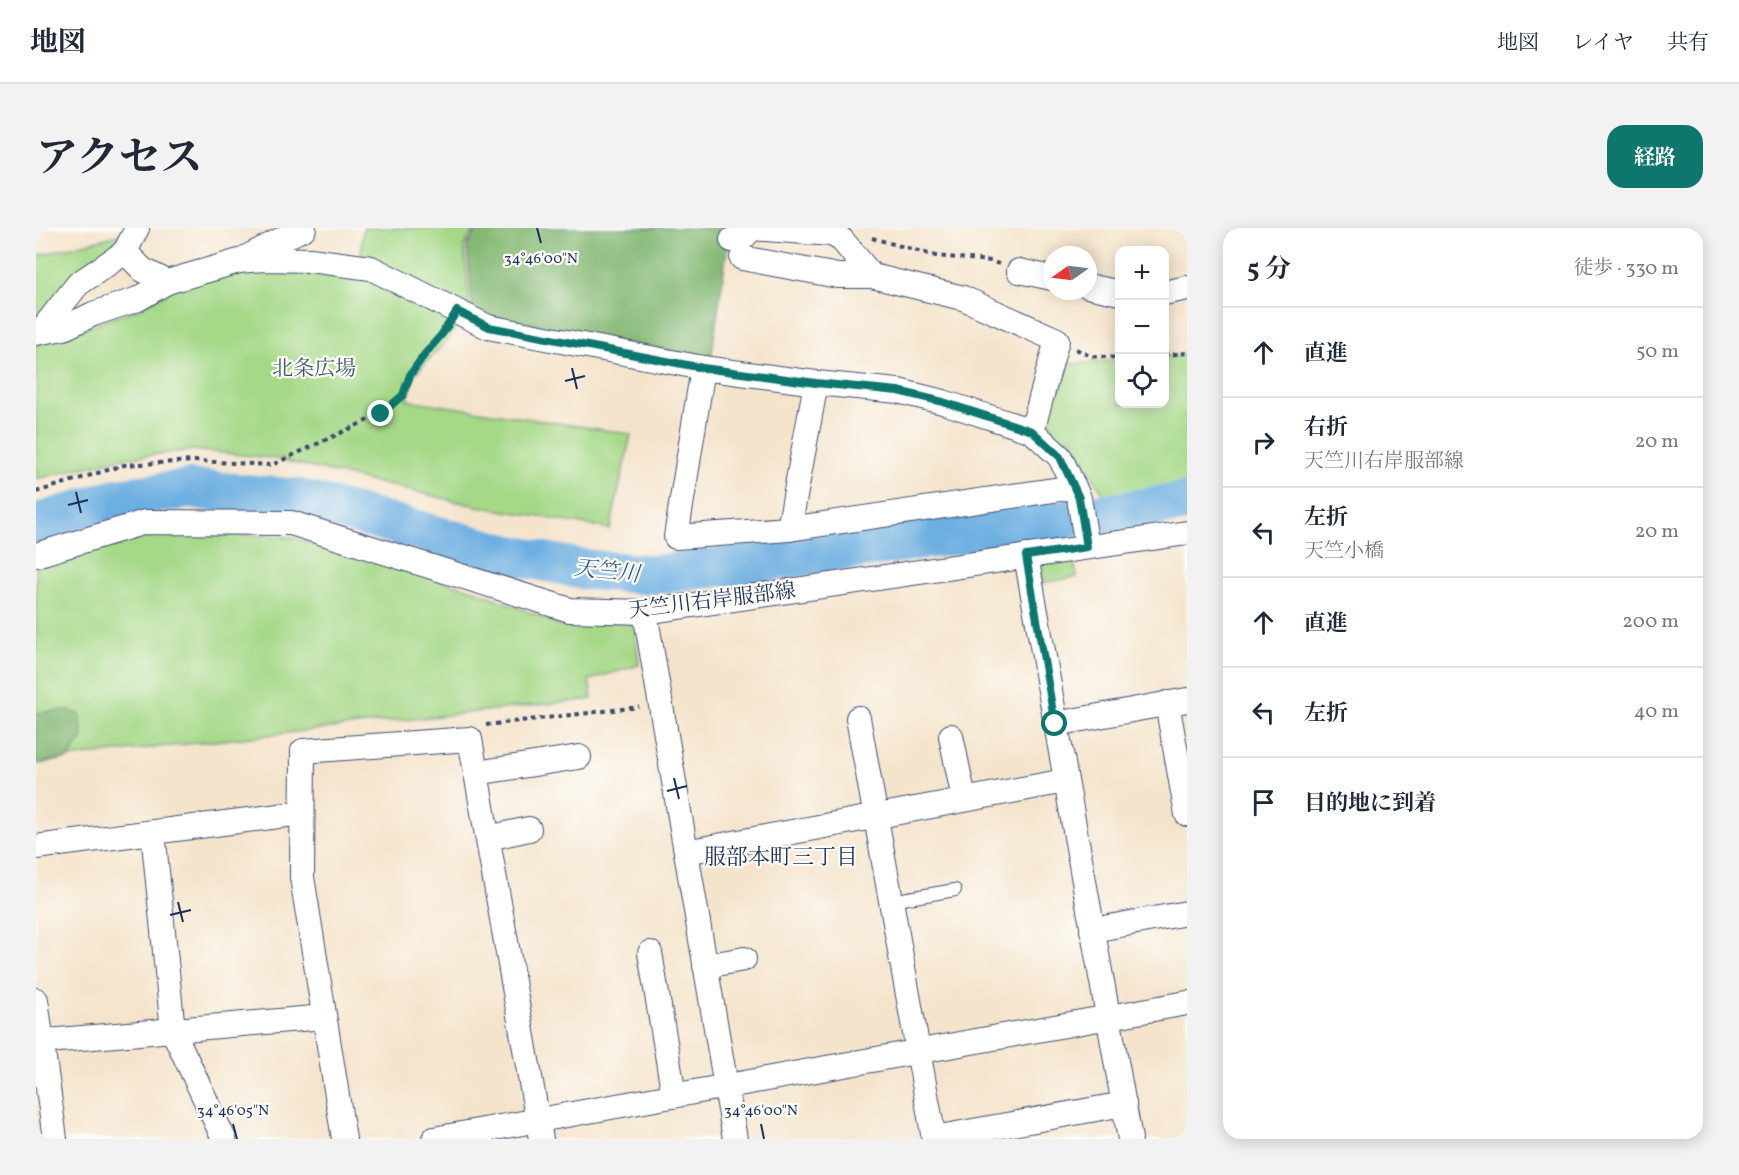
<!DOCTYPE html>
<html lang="ja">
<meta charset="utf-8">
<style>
:root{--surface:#fff;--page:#f2f2f3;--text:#1f2937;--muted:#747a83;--line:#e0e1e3;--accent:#0f766e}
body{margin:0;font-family:Vollkorn,"Noto Serif JP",serif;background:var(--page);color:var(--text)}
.controls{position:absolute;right:18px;top:18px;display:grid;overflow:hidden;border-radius:12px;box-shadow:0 3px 15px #0003}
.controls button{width:54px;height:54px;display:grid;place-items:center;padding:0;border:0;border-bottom:2px solid var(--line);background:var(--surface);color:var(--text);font:30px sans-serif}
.compass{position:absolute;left:1007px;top:18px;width:54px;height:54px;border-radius:50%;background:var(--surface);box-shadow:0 3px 15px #0003;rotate:256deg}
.stop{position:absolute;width:18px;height:18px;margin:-14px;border:4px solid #0f766e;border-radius:50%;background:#fff}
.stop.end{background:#0f766e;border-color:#fff;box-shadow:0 2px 6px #0008}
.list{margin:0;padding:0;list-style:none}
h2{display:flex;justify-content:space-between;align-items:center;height:78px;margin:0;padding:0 24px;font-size:26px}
h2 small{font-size:20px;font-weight:400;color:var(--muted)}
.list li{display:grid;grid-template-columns:39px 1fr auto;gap:18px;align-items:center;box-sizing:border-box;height:90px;padding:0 24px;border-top:2px solid var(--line)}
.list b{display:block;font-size:22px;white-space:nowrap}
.list p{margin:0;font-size:20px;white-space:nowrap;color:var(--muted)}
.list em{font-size:20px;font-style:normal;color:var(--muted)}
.icon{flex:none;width:33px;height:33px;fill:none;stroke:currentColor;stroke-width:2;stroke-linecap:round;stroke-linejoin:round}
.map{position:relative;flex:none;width:1151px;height:911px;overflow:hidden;border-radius:18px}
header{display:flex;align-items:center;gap:36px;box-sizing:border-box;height:84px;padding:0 30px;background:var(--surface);border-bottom:2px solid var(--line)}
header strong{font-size:28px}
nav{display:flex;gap:33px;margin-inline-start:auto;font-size:21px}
.intro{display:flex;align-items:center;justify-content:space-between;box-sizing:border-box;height:144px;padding:0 36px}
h1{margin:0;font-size:42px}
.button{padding:15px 27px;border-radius:18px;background:var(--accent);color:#fff;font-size:21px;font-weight:700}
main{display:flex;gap:36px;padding:0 36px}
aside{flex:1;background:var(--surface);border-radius:18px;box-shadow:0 3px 15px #0003}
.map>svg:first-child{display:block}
.green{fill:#a5d887;stroke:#608472;stroke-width:1.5}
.forest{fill:#84b874;stroke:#507469;stroke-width:1.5}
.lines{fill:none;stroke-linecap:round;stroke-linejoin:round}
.river{stroke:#6dafe1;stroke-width:40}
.lane-casing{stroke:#3c4a6e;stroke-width:14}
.street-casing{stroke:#3c4a6e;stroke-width:26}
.path{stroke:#3c4a6e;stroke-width:4;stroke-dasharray:4.5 4.5;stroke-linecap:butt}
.lane{stroke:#fff;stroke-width:12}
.street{stroke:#fff;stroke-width:24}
.route{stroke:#0f766e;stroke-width:8}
.ticks{fill:none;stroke:#1b2f5e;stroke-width:2}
.labels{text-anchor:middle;stroke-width:4.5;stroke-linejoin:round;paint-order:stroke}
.park-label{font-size:21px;fill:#3e5968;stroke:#fdfcf7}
.street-label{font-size:21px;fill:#1b2f5e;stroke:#fdfcf7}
.water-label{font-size:22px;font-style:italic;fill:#385c8c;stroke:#fdfcf7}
.neighbourhood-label{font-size:22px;fill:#1b2f5e;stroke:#fdfcf7}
.ticks-label{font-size:15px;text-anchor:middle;fill:#1b2f5e;stroke:#fdfcf7;stroke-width:4.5;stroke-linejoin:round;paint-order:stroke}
</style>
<header>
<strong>地図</strong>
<nav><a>地図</a><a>レイヤ</a><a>共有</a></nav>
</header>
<div class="intro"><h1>アクセス</h1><a class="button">経路</a></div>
<main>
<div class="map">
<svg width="1151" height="911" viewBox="0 0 1151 911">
<rect width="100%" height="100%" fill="#fdfcf7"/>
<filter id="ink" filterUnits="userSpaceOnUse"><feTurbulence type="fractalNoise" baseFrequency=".0167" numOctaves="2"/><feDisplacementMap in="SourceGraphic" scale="12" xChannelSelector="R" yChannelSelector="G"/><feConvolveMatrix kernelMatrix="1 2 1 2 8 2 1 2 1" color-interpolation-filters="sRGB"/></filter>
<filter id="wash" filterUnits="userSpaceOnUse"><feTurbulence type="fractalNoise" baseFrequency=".008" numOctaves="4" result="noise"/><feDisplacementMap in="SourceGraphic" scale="24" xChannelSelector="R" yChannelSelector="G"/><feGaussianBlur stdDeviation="1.35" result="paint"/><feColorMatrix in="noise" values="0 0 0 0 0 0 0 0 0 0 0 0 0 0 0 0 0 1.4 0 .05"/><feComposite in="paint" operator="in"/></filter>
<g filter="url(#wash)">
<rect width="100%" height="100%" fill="#f5e4cc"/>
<g class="green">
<path d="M327,0h112l-11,18 6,66 -109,-56z"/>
<path d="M90,5l-1,8 -66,51 -23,25v-61z"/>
<path d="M229,37l104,11 92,43 -13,20 -33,35 -8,26 224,34 -21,95 -134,-23 -204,-48 -79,-8 -70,8 -87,21v-134l102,-36 39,-23z"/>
<path d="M1151,127v130l-82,12 -35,-59 -13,-2 -10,-20 14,-51 58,-5 1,44h44l1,-47z"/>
<path d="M115,302l139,7 184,53 90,36 70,-7 5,46 -50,15 3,19 -504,56 -52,9v-197z"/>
<path d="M1037,329l4,20 -34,6 -4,-20z"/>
</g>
<g class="forest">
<path d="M442,0h252l-19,131 -238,-46 -6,-67z"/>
<path d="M29,482l15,4 3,24 -15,20 -32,6v-51z"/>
</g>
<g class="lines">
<path class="river" d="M0,296l81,-26 72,-9 110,10 207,55 75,15 72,6 118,-14 416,-59"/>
</g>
</g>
<g filter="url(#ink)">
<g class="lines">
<defs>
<path id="lane" d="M855,673l64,-11"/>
<g id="street">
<path d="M715,0l81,6"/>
<path d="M796,0v6l10,6 30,36 91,22 94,42 -25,91"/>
<path d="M696,12l12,-3 7,-8"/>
<path d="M89,24l18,18 24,12"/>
<path d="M211,29l57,-29"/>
<path d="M706,30l96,18h34"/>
<path d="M983,43l33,7"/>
<path d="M1052,58l32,7"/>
<path d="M1128,65l23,-5"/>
<path d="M5,103l37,-47 47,-32 12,-24"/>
<path d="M0,105l28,-5 29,-14 45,-15 29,-17 72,-21 25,-2 46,1 61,8 117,59 215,41 113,15 82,8 45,11 89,29 28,26 19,41 8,49"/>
<path d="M667,140l-27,169 113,-8 285,-42"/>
<path d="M753,301l27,-146"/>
<path d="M0,327l109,-33 146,1 279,87 75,2 542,-79"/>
<path d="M990,328l104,583"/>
<path d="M609,384l90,527"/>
<path d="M1131,475l20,111"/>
<path d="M822,490l76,421"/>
<path d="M1019,496l132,-24"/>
<path d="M915,508l13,63"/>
<path d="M440,545l103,-16"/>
<path d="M117,604l20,199 51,108"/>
<path d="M452,610l41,-9"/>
<path d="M0,619l266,-34"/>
<path d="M650,624l379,-71"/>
<path d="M1056,702l95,-17"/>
<path d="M614,725l24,143"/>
<path d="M669,738l39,-7"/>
<path d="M0,772l19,139"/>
<path d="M0,814l288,-25"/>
<path d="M898,910l190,-34"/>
<path d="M308,911l-42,-262 1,-126 167,-12 71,400"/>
<path d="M398,911l753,-136"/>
</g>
</defs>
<use href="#lane" class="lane-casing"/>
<use href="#street" class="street-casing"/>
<g class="path">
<path d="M836,10l64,18 55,5 8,3"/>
<path d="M1040,121l14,7 30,2"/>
<path d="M1128,127l23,-2"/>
<path d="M0,264l88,-27 71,-4 77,4 109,-51 22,-19 7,-20 36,-46"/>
<path d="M450,497l153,-18"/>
</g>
<use href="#lane" class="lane"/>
<use href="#street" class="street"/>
</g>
</g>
<g class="lines" filter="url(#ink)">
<path class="route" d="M345,186l22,-19 7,-20 14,-20 18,-21 15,-23 32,16 214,41 113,15 82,8 45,11 89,29 28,26 19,41 8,49 -61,9 29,168"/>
</g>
<path class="ticks" d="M501,0l4,15M536,140l5,21M529,153l20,-5M40,264l5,21M32,277l20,-5M638,550l5,21M631,563l20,-5M142,674l5,20M134,687l21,-5M197,896l4,15M725,896l3,15"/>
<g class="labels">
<g class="park-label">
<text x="278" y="147">北条広場</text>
</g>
<g class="street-label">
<text transform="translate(676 372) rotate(-7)" y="7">天竺川右岸服部線</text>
</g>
<g class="water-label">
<text transform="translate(571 342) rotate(6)" y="8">天竺川</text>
</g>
<g class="neighbourhood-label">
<text x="745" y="636">服部本町三丁目</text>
</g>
</g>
<g class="ticks-label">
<text x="505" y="35">34°46'00"N</text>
<text x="197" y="887">34°46'05"N</text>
<text x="725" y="887">34°46'00"N</text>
</g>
</svg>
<div class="controls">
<button>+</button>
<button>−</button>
<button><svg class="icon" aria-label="locate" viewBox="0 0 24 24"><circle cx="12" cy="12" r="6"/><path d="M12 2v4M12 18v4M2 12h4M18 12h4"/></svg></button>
</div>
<svg class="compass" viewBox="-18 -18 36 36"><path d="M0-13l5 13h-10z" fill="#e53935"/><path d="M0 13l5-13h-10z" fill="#747a83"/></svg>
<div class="stop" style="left:1019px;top:496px"></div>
<div class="stop end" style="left:345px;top:186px"></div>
</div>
<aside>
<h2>5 分<small>徒歩 · 330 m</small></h2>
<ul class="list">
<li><svg class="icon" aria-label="ahead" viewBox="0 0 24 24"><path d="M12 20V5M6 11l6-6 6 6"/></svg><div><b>直進</b></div><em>50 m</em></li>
<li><svg class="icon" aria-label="right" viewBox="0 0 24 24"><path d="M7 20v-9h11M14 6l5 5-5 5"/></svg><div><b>右折</b><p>天竺川右岸服部線</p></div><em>20 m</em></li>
<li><svg class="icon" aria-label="left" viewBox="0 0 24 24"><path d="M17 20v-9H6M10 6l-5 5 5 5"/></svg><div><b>左折</b><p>天竺小橋</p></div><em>20 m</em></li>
<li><svg class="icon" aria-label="ahead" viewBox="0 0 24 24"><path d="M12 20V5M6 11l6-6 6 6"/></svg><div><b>直進</b></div><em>200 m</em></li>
<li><svg class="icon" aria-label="left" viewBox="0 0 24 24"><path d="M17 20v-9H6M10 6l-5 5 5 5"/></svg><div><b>左折</b></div><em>40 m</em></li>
<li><svg class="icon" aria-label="arrive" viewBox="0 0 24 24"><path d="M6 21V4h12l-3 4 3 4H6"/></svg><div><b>目的地に到着</b></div></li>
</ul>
</aside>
</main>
